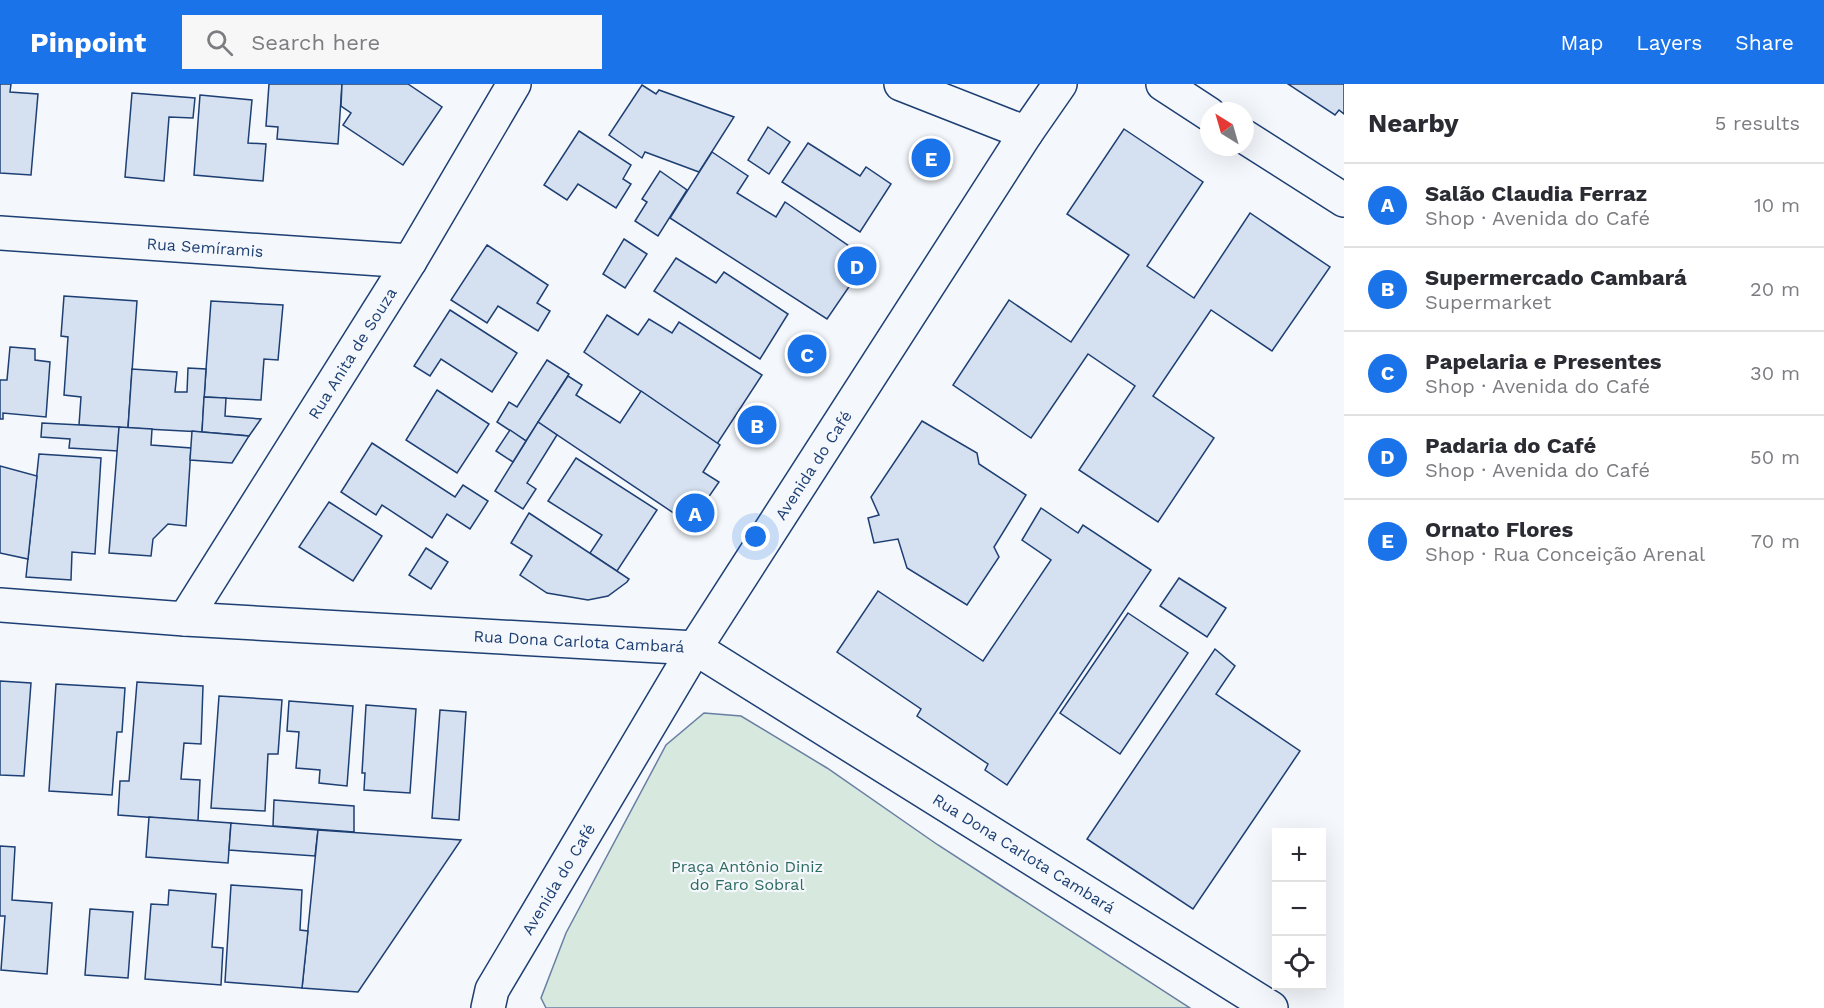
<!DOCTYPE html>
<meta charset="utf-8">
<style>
:root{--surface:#fff;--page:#f7f7f7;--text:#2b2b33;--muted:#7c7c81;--line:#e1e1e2;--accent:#1a73e8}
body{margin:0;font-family:"Work Sans",sans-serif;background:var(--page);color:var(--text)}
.controls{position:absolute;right:18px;bottom:18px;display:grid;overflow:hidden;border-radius:0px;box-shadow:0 6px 24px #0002}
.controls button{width:54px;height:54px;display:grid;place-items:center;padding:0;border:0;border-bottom:2px solid var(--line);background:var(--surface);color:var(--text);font:30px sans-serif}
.compass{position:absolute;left:1200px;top:18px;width:54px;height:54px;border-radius:50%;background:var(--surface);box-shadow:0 6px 24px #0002;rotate:323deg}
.you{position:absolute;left:756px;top:453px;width:21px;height:21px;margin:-15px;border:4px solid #fff;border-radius:50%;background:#1a73e8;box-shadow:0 0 0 9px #1a73e833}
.badge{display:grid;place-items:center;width:39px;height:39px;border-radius:50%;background:var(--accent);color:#fff;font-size:20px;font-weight:700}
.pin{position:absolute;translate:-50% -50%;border:3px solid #fff;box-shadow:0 2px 6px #0006}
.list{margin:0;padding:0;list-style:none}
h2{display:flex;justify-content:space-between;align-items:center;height:78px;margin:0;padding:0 24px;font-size:26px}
h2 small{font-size:20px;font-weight:400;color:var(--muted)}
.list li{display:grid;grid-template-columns:39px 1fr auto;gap:18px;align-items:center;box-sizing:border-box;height:84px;padding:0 24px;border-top:2px solid var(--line)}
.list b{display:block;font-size:22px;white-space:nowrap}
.list p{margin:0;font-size:20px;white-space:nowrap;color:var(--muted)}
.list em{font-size:20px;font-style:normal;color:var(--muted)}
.icon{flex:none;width:33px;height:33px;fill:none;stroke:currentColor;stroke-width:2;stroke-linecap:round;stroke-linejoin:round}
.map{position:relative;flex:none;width:1344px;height:924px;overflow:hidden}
header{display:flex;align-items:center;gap:36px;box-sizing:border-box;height:84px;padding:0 30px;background:var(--accent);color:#fff}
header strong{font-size:28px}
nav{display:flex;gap:33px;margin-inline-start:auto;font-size:21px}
.search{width:420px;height:54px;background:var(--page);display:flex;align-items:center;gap:15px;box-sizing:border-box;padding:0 21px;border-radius:0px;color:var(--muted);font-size:22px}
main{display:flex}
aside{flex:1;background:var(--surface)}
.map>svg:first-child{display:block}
.green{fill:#d7e8df;stroke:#687fa3;stroke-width:1.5}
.building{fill:#d5e0f0;stroke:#1d3f73;stroke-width:1.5}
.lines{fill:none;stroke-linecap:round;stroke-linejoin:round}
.street-casing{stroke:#1d3f73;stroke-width:36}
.secondary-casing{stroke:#1d3f73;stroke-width:36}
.street{stroke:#f4f7fb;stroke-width:33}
.secondary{stroke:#f4f7fb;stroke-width:33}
.labels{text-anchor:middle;stroke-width:4.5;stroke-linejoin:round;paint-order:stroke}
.street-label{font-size:16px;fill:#1d3f73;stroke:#f4f7fb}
.park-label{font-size:16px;fill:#2c6c60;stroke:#f4f7fb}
</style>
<header>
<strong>Pinpoint</strong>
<div class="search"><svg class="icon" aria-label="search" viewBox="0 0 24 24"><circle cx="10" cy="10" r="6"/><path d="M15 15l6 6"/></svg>Search here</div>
<nav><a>Map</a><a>Layers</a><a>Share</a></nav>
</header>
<main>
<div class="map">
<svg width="1344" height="924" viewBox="0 0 1344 924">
<rect width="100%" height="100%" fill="#f4f7fb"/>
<path class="green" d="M704,629l37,3 86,52 111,77 252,163h-644l-5,-10 25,-65 100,-188z"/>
<g class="building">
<path d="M0,0h11l-1,8 28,2 -7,81 -31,-2z"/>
<path d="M269,0h73l-4,60 -61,-5 1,-12 -12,-1z"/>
<path d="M342,0h66l34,23 -39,58 -60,-40 8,-12 -10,-7z"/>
<path d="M1288,0h56v30l-5,-4 -4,5z"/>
<path d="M642,1l14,9 3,-4 75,27 -35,55 -54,-20 -3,6 -33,-23z"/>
<path d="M132,9l63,5 -2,20 -24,-1 -5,64 -39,-4z"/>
<path d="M200,11l52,5 -4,43 18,1 -3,37 -69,-6z"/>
<path d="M768,43l22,15 -21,32 -21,-14z"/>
<path d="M1124,45l79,53 -56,84 47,32 56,-85 80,54 -58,84 -61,-41 -58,86 61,42 -56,84 -79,-52 56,-84 -47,-32 -57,84 -78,-53 56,-85 62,42 58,-87 -62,-41z"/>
<path d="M579,47l52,34 -8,14 8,5 -15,24 -38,-24 -11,16 -23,-15z"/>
<path d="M808,59l52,33 6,-9 25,17 -31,48 -78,-50z"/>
<path d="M712,68l36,24 -11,17 39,24 9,-15 83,57 -41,60 -157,-101z"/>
<path d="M660,87l27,19 -29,46 -23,-15 12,-19 -5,-3z"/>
<path d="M624,155l23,15 -22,34 -22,-14z"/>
<path d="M487,161l61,40 -11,18 13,8 -12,20 -40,-25 -11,17 -36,-23z"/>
<path d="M676,174l40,25 8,-11 64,42 -28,45 -106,-68z"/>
<path d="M64,212l73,5 -9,127 -49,-3 2,-28 -17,-2 4,-58 -7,-1z"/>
<path d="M211,217l72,4 -5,55 -14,-1 -3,41 -57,-3z"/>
<path d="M450,226l67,43 -25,39 -51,-33 -11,17 -16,-10z"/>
<path d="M607,231l31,20 11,-16 23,14 7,-11 83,53 -45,69 -133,-92z"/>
<path d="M10,263l25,2v11l15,2 -4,55 -43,-4v6h-3v-39h7z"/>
<path d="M547,276l22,14 -43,67 -29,-19 12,-20 8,5z"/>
<path d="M188,284l18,1 -4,63 -74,-4 4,-59 45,3 -2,20h12z"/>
<path d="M568,292l14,9 -6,10 44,28 21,-32 79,54 -17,27 16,10 -29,42 -152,-102z"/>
<path d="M437,306l52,34 -32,49 -51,-33z"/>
<path d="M204,313l22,1 -1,18 36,3 -12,17 -47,-4z"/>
<path d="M922,337l55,32 2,11 47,31 -32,52 5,10 -32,48 -60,-37 -9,-29 -24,4 -6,-25 11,-3 -8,-18z"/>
<path d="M538,338l19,13 -30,48 9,6 -13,20 -28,-18z"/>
<path d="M42,339l77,4 -1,24 -49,-3 1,-9 -29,-2z"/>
<path d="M119,343l33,2 -1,16 40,3 -5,78 -18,-2 -15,15 -2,17 -42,-3z"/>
<path d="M510,346l16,11 -13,21 -17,-11z"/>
<path d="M192,347l10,1 47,4 -17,27 -42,-3z"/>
<path d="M372,359l83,54 8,-12 25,16 -18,28 -23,-15 -15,24 -50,-33 -6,10 -35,-23z"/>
<path d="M39,370l62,4 -6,96 -23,-2 -1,28 -45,-3z"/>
<path d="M576,374l81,52 -40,61 -27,-18 12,-18 -54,-34z"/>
<path d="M0,382l37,10 -9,83 -28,-6z"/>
<path d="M329,418l53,34 -29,45 -54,-34z"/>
<path d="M1041,424l37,25 5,-8 68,45 -144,215 -22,-15 3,-6 -71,-48 4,-7 -84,-57 41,-61 105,70 68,-101 -29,-20z"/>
<path d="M529,429l100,66 -2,3 -19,14 -20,4 -41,-7 -27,-18 12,-19 -21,-13z"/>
<path d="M426,464l22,14 -17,27 -22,-14z"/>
<path d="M1179,494l47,30 -19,29 -47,-31z"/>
<path d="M1128,529l60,40 -68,101 -60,-41z"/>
<path d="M1215,565l20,17 -19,28 84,57 -107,158 -106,-70z"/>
<path d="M0,597l31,2 -7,93 -24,-1z"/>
<path d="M137,598l66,4 -2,58 -17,-1 -3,36 19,1 -2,41 -80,-6 2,-34h9z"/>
<path d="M56,600l69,4 -3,44h-5l-5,63 -63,-4z"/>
<path d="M219,612l63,4 -4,54h-10l-3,57 -54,-3z"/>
<path d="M289,617l64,5 -6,80 -28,-3 1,-13 -24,-2 3,-36 -12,-1z"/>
<path d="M366,621l50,4 -6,84 -46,-3 1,-17h-3z"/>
<path d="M440,626l26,2 -7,108 -27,-2z"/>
<path d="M274,716l80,6v26l-81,-6z"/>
<path d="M149,733l82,6 -3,40 -82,-6z"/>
<path d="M231,739l87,7 -3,26 -86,-6z"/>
<path d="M318,746l143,10 -103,152 -56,-4z"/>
<path d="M0,762l15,1 -3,53 40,3 -5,71 -46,-4 4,-54h-5z"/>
<path d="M231,801l71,5 -2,40 8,1 -6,57 -77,-6z"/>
<path d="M169,806l47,4 -4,53 11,1 -2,37 -76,-6 6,-75 17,1z"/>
<path d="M90,825l43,3 -5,66 -43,-3z"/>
</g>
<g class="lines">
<defs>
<g id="street">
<path d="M901,0l125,49"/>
<path d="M1163,0l46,30"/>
<path d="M1245,53l99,63"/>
<path d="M0,149l410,28"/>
<path d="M0,521l185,14 510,29 576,360"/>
<path d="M185,535l225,-358 104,-177"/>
</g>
<path id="secondary" d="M488,924l4,-18 203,-342 331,-515 34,-49"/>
</defs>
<use href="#street" class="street-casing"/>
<use href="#secondary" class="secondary-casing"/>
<use href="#street" class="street"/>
<use href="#secondary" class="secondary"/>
</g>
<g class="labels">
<g class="street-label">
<text transform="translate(205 163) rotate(4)" y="6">Rua Semíramis</text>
<text transform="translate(352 269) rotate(-58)" y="6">Rua Anita de Souza</text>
<text transform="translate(813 381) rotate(-57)" y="6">Avenida do Café</text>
<text transform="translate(579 557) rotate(3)" y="6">Rua Dona Carlota Cambará</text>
<text transform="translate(1024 769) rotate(32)" y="6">Rua Dona Carlota Cambará</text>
<text transform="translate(558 795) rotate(-59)" y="6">Avenida do Café</text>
</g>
<g class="park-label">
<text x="747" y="788">Praça Antônio Diniz<tspan x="747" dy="18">do Faro Sobral</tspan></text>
</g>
</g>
</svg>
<div class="controls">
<button>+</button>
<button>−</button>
<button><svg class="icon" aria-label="locate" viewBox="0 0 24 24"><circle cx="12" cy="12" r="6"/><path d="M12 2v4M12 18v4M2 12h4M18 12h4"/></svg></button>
</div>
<svg class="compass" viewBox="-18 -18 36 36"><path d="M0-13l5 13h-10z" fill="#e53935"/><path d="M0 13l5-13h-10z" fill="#7c7c81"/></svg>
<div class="you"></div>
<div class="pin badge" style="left:695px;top:429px">A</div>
<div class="pin badge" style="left:757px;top:341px">B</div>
<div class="pin badge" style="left:807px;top:270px">C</div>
<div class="pin badge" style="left:857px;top:182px">D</div>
<div class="pin badge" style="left:931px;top:74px">E</div>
</div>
<aside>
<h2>Nearby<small>5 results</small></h2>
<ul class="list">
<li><span class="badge">A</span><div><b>Salão Claudia Ferraz</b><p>Shop · Avenida do Café</p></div><em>10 m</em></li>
<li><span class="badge">B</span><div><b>Supermercado Cambará</b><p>Supermarket</p></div><em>20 m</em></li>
<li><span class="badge">C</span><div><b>Papelaria e Presentes</b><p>Shop · Avenida do Café</p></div><em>30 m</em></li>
<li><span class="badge">D</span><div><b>Padaria do Café</b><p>Shop · Avenida do Café</p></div><em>50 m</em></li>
<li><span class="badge">E</span><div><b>Ornato Flores</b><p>Shop · Rua Conceição Arenal</p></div><em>70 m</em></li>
</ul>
</aside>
</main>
